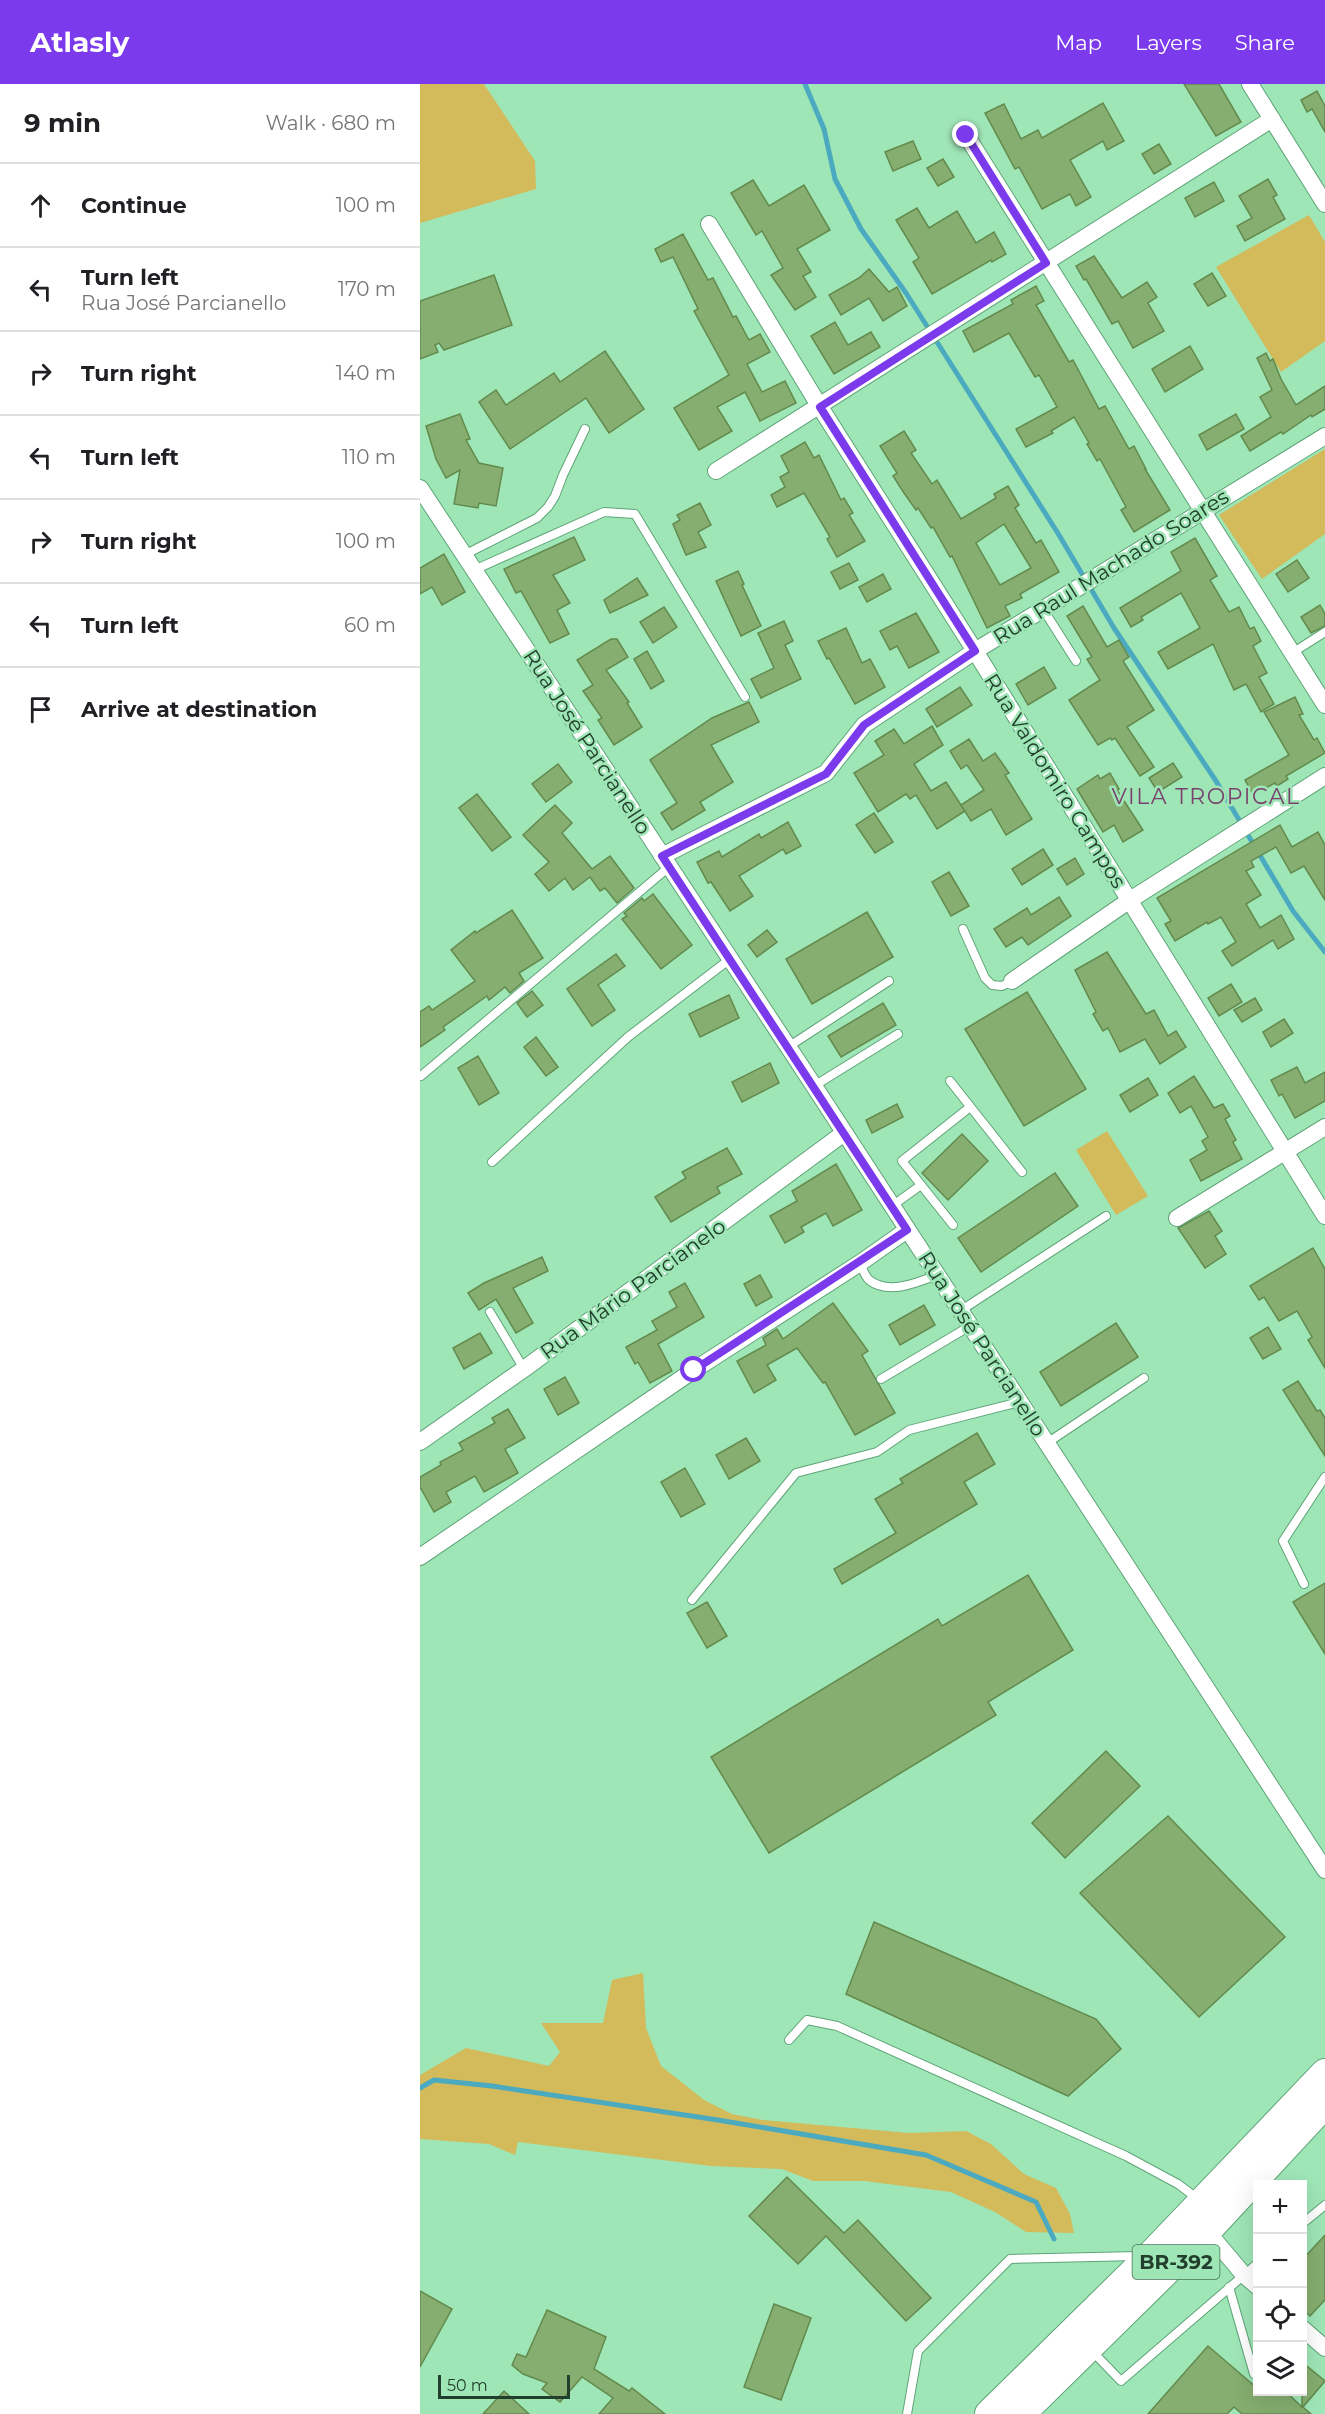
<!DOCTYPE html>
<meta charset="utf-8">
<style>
:root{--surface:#fff;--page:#f6f6f6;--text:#202124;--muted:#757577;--line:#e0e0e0;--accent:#7c3aed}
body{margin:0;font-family:Montserrat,sans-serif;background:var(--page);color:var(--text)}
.controls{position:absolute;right:18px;bottom:18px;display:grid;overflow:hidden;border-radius:0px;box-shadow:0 6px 24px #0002}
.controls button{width:54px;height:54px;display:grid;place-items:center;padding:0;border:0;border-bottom:2px solid var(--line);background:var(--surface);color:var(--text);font:30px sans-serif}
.scale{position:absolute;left:18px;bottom:15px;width:132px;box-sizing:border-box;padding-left:6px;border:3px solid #213f2c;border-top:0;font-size:16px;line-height:21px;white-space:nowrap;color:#213f2c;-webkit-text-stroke:4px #9fe6b7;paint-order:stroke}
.stop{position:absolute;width:18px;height:18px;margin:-14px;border:4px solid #7c3aed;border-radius:50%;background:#fff}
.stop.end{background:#7c3aed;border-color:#fff;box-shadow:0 2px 6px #0008}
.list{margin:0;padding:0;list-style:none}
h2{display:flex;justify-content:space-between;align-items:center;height:78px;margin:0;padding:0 24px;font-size:26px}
h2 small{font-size:20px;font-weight:400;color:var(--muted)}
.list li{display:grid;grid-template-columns:39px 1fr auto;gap:18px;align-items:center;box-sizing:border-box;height:84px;padding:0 24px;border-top:2px solid var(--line)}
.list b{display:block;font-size:22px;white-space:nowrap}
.list p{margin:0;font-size:20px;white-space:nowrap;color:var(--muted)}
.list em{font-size:20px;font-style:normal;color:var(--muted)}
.icon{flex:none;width:33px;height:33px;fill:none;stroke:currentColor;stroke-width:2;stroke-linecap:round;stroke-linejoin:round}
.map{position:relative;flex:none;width:905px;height:2330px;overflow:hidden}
header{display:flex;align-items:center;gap:36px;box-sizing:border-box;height:84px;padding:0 30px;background:var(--accent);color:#fff}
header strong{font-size:28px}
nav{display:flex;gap:33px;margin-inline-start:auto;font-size:21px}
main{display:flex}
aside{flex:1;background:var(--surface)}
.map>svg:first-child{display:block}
.green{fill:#d3ba5b}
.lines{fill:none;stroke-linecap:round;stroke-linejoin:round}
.stream{stroke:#4baabf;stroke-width:5}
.building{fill:#86ae70;stroke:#638a4d;stroke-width:1.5;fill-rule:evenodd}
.service-casing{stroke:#5ea478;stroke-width:10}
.minor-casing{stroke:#5ea478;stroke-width:18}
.trunk-casing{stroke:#5ea478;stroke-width:30}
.service{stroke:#fff;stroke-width:8}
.minor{stroke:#fff;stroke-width:16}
.trunk{stroke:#fff;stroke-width:28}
.route{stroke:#7c3aed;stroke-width:8}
.labels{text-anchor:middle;stroke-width:5;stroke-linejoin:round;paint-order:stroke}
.shield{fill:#9fe6b7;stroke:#477156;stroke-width:1.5}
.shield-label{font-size:20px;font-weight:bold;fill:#213f2c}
.street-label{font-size:21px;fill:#213f2c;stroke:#9fe6b7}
.neighbourhood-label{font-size:22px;letter-spacing:1.5px;fill:#79406d;stroke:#9fe6b7}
</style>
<header>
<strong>Atlasly</strong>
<nav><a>Map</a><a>Layers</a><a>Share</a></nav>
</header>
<main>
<aside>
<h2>9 min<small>Walk · 680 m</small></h2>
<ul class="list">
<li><svg class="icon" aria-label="ahead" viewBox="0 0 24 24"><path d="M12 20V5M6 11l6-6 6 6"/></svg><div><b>Continue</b></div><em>100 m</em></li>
<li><svg class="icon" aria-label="left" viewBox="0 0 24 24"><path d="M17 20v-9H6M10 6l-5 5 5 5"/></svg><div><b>Turn left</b><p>Rua José Parcianello</p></div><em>170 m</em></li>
<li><svg class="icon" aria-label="right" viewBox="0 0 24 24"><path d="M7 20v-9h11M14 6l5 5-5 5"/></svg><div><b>Turn right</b></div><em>140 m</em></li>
<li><svg class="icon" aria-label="left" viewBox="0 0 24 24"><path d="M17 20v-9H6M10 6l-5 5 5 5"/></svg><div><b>Turn left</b></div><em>110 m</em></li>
<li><svg class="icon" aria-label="right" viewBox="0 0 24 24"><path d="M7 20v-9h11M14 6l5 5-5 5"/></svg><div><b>Turn right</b></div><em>100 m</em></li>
<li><svg class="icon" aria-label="left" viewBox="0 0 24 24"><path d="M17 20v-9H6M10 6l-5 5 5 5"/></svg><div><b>Turn left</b></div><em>60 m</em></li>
<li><svg class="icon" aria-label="arrive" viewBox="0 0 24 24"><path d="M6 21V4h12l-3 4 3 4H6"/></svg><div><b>Arrive at destination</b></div></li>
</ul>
</aside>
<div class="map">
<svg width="905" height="2330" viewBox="0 0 905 2330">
<rect width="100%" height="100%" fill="#9fe6b7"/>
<g class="green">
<path d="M0,0h64l51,77 1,28 -116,34z"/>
<path d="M889,131l16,27v99l-44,31 -65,-105z"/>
<path d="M905,365v85l-63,45 -43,-64z"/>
<path d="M687,1047l41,65 -32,19 -40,-65z"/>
<path d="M223,1889l3,55 15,38 43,34 28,14 31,6 146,13 57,-2 25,13 33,30 32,14 14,26 4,19 -48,-1 -31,-20 -44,-20 -87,-11h-51l-31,-12 -71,-3 -193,-24 -3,13 -26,-11 -69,-5v-64l46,-27 83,18 11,-14 -19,-29h62l9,-43z"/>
</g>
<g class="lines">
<g class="stream">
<path d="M385,0l19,45 11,50 26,50 45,64 153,242 55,93 102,153 77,130 32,41"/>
<path d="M0,2004l14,-8 58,6 226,34 208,35 110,47 18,37"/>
</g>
</g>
<g class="building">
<path d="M764,0h35l22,38 -25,14z"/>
<path d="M897,7l8,15v26l-13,-23 -5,3 -6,-12z"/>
<path d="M683,19l21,38 -17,9 -4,-9 -33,19 21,37 -15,9 -6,-12 -28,15 -23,-42 -4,2 -30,-56 19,-9 17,35 17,-9 4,8z"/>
<path d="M493,57l8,18 -28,12 -8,-19z"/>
<path d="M739,60l12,20 -17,10 -12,-20z"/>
<path d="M523,75l11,18 -16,9 -11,-18z"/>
<path d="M848,95l9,16 -4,2 12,22 -40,22 -8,-15 15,-8 -13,-22z"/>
<path d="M333,96l16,26 35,-21 26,45 -33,19 14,23 -8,4 13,21 -21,13 -24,-35 12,-7 -21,-37 -6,4 -25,-42z"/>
<path d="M794,98l10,19 -29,16 -10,-19z"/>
<path d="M497,124l12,20 28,-17 19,32 18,-11 12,22 -14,8 -1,-2 -59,34 -19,-32 6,-4 -23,-38z"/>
<path d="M263,150l25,46 5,-2 20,39 3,-1 13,24 11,-6 10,18 -23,12 15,28 23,-11 11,22 -36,18 -15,-29 -28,15 15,24 -33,19 -25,-42 55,-33 -35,-64 4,-2 -25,-52 -12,5 -6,-13z"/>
<path d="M674,172l28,42 25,-16 10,15 -9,6 16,28 -31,17 -15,-27 -6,3 -26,-45 -2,1 -8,-14z"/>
<path d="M449,185l20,23 8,-5 10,19 -24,15 -14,-23 -28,17 -12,-20 30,-17z"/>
<path d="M792,189l14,23 -18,10 -14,-22z"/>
<path d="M74,191l18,50 -68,25 -5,-7 -4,2 3,7 -18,7v-58z"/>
<path d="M616,202l8,15 -8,4 33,57 4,-2 26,49 6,-3 24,43 5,-3 12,23h-1l25,41 -36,22 -13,-22 5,-3 -26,-48 -3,2 -10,-17 2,-1 -15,-26 -23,14 2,2 -27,14 -10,-18 41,-22 -18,-32 -4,2 -26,-44 -35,19 -11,-21 50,-27 -2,-4z"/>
<path d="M415,238l13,23 23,-13 9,15 -46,27 -23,-38z"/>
<path d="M770,262l13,23 -38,23 -13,-23z"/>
<path d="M185,267l39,58 -35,24 -23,-35 -76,51 -31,-47 17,-12 10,15 48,-32 6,9z"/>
<path d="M846,269l4,8 3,-2 8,20 15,26 29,-19v23l-13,8 -1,-2 -28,19 -2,-2 -31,19 -9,-15 30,-19 -11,-20 12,-7 -15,-32z"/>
<path d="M40,330l10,25 -4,1 13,23 24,5 -7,38 -17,-3 -1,5 -24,-4 6,-34 -14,8 -10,-19 -10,-33z"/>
<path d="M816,330l8,15 -37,21 -8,-15z"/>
<path d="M484,347l12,19 -5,3 21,31 5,-4 24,39 35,-21 -2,-4 14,-8 11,19 -4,3 21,35 5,-3 18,32 -39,22 2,4 -17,8 5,10 -23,12 -35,-72 -2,1 -17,-30 -2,1 -13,-20 -2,2 -12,-17 -11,-17 4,-3 -17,-27zM584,440l27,44 -31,17 -24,-42z"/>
<path d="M385,358l9,16 5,-3 22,45 3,-2 9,15 -4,2 16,26 -28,16 -10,-18 3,-2 -26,-44 -27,14 -6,-12 14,-8 -5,-10 9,-5 -8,-16z"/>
<path d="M280,419l11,22 -13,7 8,15 -20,8 -13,-31 7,-4 -3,-5z"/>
<path d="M154,453l11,23 -32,15 17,28 -13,7 12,24 -19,9 -29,-52 -5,2 -12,-24z"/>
<path d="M775,454l22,38 -7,4 19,32 10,-5 11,22 4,-2 7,14 -8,5 14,27 -8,4 15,27 -13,8 -15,-28 -12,6 -21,-46 -45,25 -10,-17 42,-24 -19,-35 -40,24 2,3 -12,7 -11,-19 61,-37 -10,-19z"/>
<path d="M24,470l21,38 -23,13 -10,-18 -12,7v-26z"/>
<path d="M877,476l12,18 -21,14 -12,-18z"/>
<path d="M429,479l9,17 -18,9 -9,-17z"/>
<path d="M318,487l6,13 -2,1 19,41 -20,10 -25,-55z"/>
<path d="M463,490l8,15 -24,13 -8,-15z"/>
<path d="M217,494l11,17 -38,18 -6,-13z"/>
<path d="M900,521l5,9v12l-14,7 -10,-16z"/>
<path d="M663,522l24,41 12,-7 10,17 -6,4 31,49 -27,17 27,40 -14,9 -25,-38 -3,2 -2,-2 -12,7 -29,-45 31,-20 -13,-21 5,-2 -25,-41z"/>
<path d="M244,523l13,20 -24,16 -13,-21z"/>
<path d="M496,529l23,39 -30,16 -12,-22 -7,4 -10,-19z"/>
<path d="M364,537l9,20 -8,4 16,34 -40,19 -10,-19 23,-11 -16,-35z"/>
<path d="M426,544l16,35 8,-4 15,28 -30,17 -26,-46 -2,1 -9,-18z"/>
<path d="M191,555h6l11,18 -22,13 23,32 -2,1 15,24 -28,18 -16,-25 4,-2 -19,-27 10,-6 -16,-25z"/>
<path d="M227,567l17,30 -13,8 -17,-30z"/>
<path d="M624,583l12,21 -28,17 -12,-21z"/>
<path d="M540,603l12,18 -35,22 -11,-18z"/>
<path d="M875,613l8,17 -4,1 15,25 3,-2 8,15 -39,23 2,3 -11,7 -2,-3 -22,12 -8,-15 44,-25 -25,-43z"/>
<path d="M329,618l10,20 -48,23 22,37 -33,20 5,8 -33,20 -11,-17 16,-10 -27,-43 62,-42z"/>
<path d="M512,642l11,19 -29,19 17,27 15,-9 19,29 -28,18 -21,-34 -6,4 -4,-5 -28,18 -24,-39 30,-18 -9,-14 19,-12 10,15z"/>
<path d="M549,655l14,22 12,-8 14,20 -4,2 27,44 -26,16 -15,-26 -20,12 -10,-16 23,-15 -17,-25 -6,4 -11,-18z"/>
<path d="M753,679l9,14 -24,15 -9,-14z"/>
<path d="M138,680l14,18 -26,20 -14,-18z"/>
<path d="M690,689l9,16 -2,1 26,40 -20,12 -9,-17 -11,7 -26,-43 21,-14 2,4z"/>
<path d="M57,710l34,43 -19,14 -33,-43z"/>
<path d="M135,721l17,18 -10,10 30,36 18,-13 24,32 -17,15 -12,-15 -5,3 -10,-14 -17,13 -8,-12 -16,13 -14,-17 14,-12 -26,-27z"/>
<path d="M454,729l19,29 -18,11 -19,-28z"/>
<path d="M368,738l13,24 -15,8 -3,-5 -44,27 14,20 -23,15 -19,-29 -3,1 -11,-21 22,-11 3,6 37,-23 2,4z"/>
<path d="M860,741l12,22 26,-15 7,13v55l-21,-34 -13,7 -15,-26 -25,14 3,6 -8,4 15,24 -15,9 14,24 21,-13 13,24 -16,10 -5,-9 -41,26 -10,-15 14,-9 -15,-25 -13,7 -1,-2 -32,19 -10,-17 6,-3 -14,-23z"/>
<path d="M623,765l10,16 -31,20 -10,-16z"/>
<path d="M655,774l9,16 -17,11 -10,-16z"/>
<path d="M529,788l20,34 -18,10 -19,-34z"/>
<path d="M233,810l39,51 -31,24 -39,-50 5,-3 -3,-3 18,-15 2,3z"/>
<path d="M639,813l12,19 -43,29 -6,-8 -16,10 -12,-18 33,-21 4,7z"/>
<path d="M92,826l31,48 -24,15 5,8 -14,12 -5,-6 -16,13 -2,-4 -44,31 2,3 -25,17v-35l9,-6 3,4 43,-29 -24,-31 24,-19 1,2z"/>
<path d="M447,828l26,45 -81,47 -26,-45z"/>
<path d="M347,846l10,12 -20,15 -9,-12z"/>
<path d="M687,868l39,62 8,-4 14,26 8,-5 10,16 -26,17 -15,-25 -25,13 -12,-24 -5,3 -10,-17 3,-2 -21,-42z"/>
<path d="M196,870l9,12 -27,19 17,25 -23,16 -25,-37z"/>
<path d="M811,900l11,18 -23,14 -11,-18z"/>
<path d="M112,907l11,14 -16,12 -10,-14z"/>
<path d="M607,908l59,97 -62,37 -59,-97z"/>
<path d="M309,911l10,23 -39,19 -11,-23z"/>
<path d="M835,914l7,12 -20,12 -8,-12z"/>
<path d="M463,919l13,22 -55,32 -13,-21z"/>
<path d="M864,935l9,14 -22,14 -8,-15z"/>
<path d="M116,953l22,30 -12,9 -22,-29z"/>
<path d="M58,972l21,37 -20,12 -21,-37z"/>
<path d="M350,979l9,20 -37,19 -10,-20z"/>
<path d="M877,983l8,16 20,-11v29l-30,17 -13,-24 -3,2 -8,-16z"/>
<path d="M774,992l20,32 9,-4 7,12 -5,3 11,21 -3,2 9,17 -41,22 -11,-21 17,-10 -5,-9 6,-4 -17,-31 -11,7 -12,-20z"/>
<path d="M728,994l10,17 -28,17 -10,-17z"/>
<path d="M477,1020l6,13 -31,16 -6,-13z"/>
<path d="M542,1050l26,27 -40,39 -26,-27z"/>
<path d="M307,1064l15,26 -25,13 3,6 -49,29 -16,-25 31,-19 -4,-6z"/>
<path d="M416,1080l26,46 -29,16 -7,-13 -25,14 3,5 -19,11 -15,-27 27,-15 -5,-10z"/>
<path d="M635,1089l23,33 -97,66 -23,-34z"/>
<path d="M789,1127l13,20 -7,5 11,18 -21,14 -27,-40z"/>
<path d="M893,1164l12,21v99l-17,-28 4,-3 -15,-26 -18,10 -15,-24 -5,3 -9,-14z"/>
<path d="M122,1173l6,14 -35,17 20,35 -17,10 -20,-34 -17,11 -11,-17 16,-10z"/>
<path d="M340,1191l12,22 -16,9 -12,-22z"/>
<path d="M265,1199l19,34 -46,27 14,27 -22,12 -12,-21 -3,2 -9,-17 31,-17 -5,-9 25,-14 -8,-15z"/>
<path d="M413,1219l35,48 -6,4 33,58 -40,22 -30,-53 -2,1 -26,-35 -30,17 9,15 -22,13 -17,-32 29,-16 -3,-7 14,-9 6,10z"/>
<path d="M504,1221l11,20 -35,20 -11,-20z"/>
<path d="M696,1239l22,34 -77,49 -21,-34z"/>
<path d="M848,1243l13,22 -18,10 -13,-21z"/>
<path d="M60,1249l12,20 -28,16 -11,-21z"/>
<path d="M145,1293l14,26 -21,12 -14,-26z"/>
<path d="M878,1297l19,30 3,-1 5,8v38l-42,-66z"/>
<path d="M88,1325l17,29 -20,11 13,24 -34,19 -9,-16 -29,16 5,10 -17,10 -14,-25v-10l21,-12 -1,-3 23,-12 -4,-7 36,-20 -3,-5z"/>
<path d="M557,1349l18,31 -31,18 13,22 -135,80 -8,-15 62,-36 -21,-34 28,-16 -3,-4z"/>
<path d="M326,1354l14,23 -31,18 -13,-24z"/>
<path d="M265,1384l20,36 -24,13 -20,-35z"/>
<path d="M608,1491l45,75 -85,52 8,13 -227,138 -58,-96 227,-138 4,7z"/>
<path d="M905,1499v71l-32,-52z"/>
<path d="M287,1518l20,34 -20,12 -20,-35z"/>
<path d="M686,1667l34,35 -75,72 -33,-35z"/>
<path d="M748,1732l117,121 -86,80 -119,-124z"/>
<path d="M454,1838l222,97 25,30 -53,47 -222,-102z"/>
<path d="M367,2093l57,56 14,-13 73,78 -25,23 -80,-85 -28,28 -49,-48z"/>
<path d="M905,2151v65l-15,16 -8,-7v-49z"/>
<path d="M0,2207l32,18 -32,58z"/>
<path d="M354,2220l37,14 -30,82 -37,-13z"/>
<path d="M127,2226l59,27 -12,32 35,22 3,-3 33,26h-66l14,-16 -31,-21 -22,25 -18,-13 5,-6 -24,-9 -11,-9 5,-11 9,3z"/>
<path d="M788,2262l49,42v3h28l17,16v-45l23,19 -22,26 8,7h-69l-8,-7 -7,7h-79z"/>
<path d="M84,2307l25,23h-46z"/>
</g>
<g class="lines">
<defs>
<g id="service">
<path d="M44,471l73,-37 11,-11 7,-11 8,-21 22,-46"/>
<path d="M54,486l130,-58 31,2 110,183"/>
<path d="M623,525l33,52"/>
<path d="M872,569l33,-21"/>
<path d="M543,845l22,49 7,7 10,1 10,-5"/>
<path d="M368,963l101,-66"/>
<path d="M1,992l248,-209"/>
<path d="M530,997l72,91"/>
<path d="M394,1002l84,-52"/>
<path d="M72,1078l136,-125 102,-78"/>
<path d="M472,1122l29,-21"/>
<path d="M533,1141l-51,-64 68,-54"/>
<path d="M440,1179c2,5 5,13 9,17 19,15 48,3 68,-5"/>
<path d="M540,1227l146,-95"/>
<path d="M70,1228l34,57"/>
<path d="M461,1295l89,-53"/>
<path d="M627,1359l97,-65"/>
<path d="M884,1500l-21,-43 42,-64"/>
<path d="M272,1516l104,-127 81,-21 32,-22 110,-28"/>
<path d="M369,1956l18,-20 30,6 289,130 52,28 20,15"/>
<path d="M882,2140l23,-19"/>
<path d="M809,2203l25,87"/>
<path d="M672,2267l29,30 137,-118"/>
<path d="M487,2330l11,-63 92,-92 128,-3"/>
</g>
<g id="minor">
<path d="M830,0l75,120"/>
<path d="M546,51l359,570"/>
<path d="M289,140l111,183 155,244 350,565"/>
<path d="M296,387l556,-352"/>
<path d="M0,404l394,598 511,784"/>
<path d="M242,772l164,-83 38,-48 111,-74 350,-215"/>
<path d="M592,897l118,-81 195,-124"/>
<path d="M757,1134l148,-91"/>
<path d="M0,1358l104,-73 320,-236"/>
<path d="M0,1473l274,-187 166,-107 47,-33"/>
<path d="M787,2147l37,44 14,12"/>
<path d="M882,2244l23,20"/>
</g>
<g id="trunk">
<path d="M569,2330l161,-158 175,-183"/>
<path d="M601,2330l186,-183 118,-127"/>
</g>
</defs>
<use href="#service" class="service-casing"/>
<use href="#minor" class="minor-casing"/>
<use href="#trunk" class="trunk-casing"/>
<use href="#service" class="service"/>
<use href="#minor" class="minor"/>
<use href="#trunk" class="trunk"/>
</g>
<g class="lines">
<path class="route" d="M274,1286l213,-140 -245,-374 164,-82 38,-49 111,-74 -155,-244 226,-144 -80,-128"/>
</g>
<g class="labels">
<rect class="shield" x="712.5" y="2161" width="87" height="34" rx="4.5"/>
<g class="shield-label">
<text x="756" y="2185">BR-392</text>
</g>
<g class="street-label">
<text transform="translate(691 483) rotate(-32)" y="7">Rua Raul Machado Soares</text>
<text transform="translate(167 658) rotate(57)" y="7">Rua José Parcianello</text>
<text transform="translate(635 697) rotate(58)" y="7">Rua Valdomiro Campos</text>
<text transform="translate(213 1205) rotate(-36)" y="7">Rua Mário Parcianelo</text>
<text transform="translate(562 1260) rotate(57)" y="7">Rua José Parcianello</text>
</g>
<g class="neighbourhood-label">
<text x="786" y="720">VILA TROPICAL</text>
</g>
</g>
</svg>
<div class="controls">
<button>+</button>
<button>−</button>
<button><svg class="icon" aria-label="locate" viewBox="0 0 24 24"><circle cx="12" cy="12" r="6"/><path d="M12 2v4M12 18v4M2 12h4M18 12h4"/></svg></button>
<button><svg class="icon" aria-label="layers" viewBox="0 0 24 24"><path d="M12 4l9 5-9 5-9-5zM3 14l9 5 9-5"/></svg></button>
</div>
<div class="scale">50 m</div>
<div class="stop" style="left:274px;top:1286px"></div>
<div class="stop end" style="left:546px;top:51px"></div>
</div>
</main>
